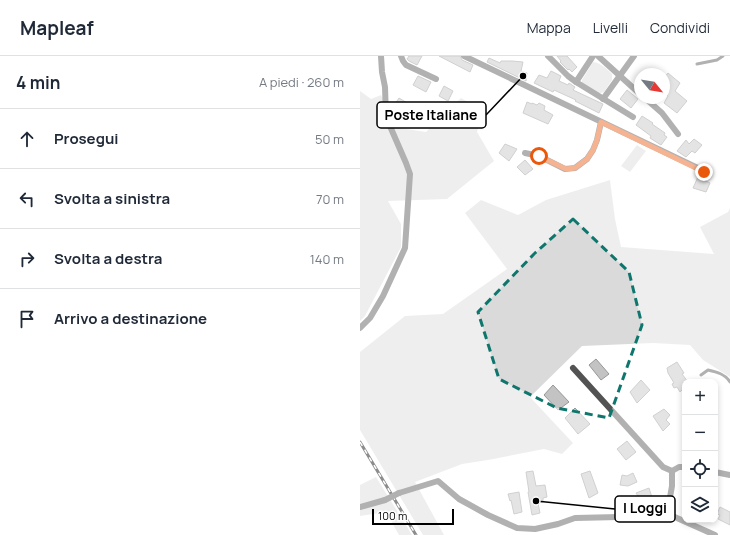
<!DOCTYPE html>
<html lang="it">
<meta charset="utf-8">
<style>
:root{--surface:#fff;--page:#f2f2f3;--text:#1f2937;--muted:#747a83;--line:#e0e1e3}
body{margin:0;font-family:Manrope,sans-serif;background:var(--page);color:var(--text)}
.controls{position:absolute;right:12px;bottom:12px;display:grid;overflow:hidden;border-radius:8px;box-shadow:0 2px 6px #0003}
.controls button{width:36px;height:36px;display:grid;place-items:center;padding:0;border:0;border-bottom:1px solid var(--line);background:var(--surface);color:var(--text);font:20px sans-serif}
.compass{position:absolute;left:274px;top:12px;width:36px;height:36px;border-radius:50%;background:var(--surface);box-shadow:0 2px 6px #0003;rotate:120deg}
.scale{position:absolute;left:12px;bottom:10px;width:82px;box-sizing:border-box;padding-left:4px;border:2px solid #000;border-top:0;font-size:11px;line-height:14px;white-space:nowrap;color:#000;-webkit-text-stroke:3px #fff;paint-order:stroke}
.stop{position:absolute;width:12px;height:12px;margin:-9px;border:3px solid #ea580c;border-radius:50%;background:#fff}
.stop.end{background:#ea580c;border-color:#fff;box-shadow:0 1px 4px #0008}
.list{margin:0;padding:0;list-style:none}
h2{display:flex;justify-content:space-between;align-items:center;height:52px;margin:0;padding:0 16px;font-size:17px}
h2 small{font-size:13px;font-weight:400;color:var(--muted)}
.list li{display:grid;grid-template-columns:26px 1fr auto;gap:12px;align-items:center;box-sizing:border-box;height:60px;padding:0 16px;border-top:1px solid var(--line)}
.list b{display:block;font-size:15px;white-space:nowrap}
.list em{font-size:13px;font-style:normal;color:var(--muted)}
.icon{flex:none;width:22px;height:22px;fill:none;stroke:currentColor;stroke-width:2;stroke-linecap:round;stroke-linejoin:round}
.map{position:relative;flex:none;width:370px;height:479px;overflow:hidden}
header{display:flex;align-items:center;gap:24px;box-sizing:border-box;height:56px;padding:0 20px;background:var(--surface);border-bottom:1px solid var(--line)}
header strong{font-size:19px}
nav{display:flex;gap:22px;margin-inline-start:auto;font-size:14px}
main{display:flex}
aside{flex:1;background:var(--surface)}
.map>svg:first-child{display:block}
.green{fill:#dadada}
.building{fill:#c3c3c3;stroke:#979797}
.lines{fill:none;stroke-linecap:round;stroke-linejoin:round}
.service{stroke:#535353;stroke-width:3}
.minor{stroke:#535353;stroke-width:6}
.rail-casing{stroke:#000;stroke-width:3}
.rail{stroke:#fff;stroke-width:1.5;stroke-dasharray:4.5;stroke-linecap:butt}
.minor-bridge{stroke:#535353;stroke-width:6}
.route{stroke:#ea580c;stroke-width:5}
.marked{fill:none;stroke:#0f766e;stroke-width:3;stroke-dasharray:8 5;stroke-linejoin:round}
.leader{fill:none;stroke:#000;stroke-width:1.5}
.callout-dot{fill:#000;stroke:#fff;stroke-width:1.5}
.callout{fill:#fff;stroke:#000;stroke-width:1.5}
.callout-label{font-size:14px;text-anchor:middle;font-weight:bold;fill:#000}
</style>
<header>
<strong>Mapleaf</strong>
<nav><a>Mappa</a><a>Livelli</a><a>Condividi</a></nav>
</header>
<main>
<aside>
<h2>4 min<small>A piedi · 260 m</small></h2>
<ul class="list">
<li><svg class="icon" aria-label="ahead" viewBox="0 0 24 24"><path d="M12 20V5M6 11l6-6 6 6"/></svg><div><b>Prosegui</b></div><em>50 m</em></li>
<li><svg class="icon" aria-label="left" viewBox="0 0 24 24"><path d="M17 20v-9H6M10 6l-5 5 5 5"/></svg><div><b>Svolta a sinistra</b></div><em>70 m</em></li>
<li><svg class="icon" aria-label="right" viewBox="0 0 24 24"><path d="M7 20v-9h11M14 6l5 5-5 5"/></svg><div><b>Svolta a destra</b></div><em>140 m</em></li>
<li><svg class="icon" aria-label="arrive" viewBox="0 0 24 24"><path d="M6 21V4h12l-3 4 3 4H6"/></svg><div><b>Arrivo a destinazione</b></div></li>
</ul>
</aside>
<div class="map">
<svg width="370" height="479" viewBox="0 0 370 479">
<rect width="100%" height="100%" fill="#fff"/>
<g class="green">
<path d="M233,6c8,1 14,7 19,12v6l-8,12 -3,1h-4l-15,-10v-3z"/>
<path d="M0,35l11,8 10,-4 19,33 26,4 35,-34 22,13 -6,21 17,29 -47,38 -59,2 13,23v23l-36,69 -5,5z"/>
<path d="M277,89l9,6 -16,21 -9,-6z"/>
<path d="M250,124l5,39 6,28 93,7 -14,-27 28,-15 2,-4v169l-27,-17 -13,-15 -37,-2 -71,3 -52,51 43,46 -11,11 -18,-5 -56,11 -26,4 -47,18 29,53h-21l-63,-105v-78l45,-36 38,-2 64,-45 -42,-56 16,-13 37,15 28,-15z"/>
<path d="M16,421l36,58h-13l-13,-23 -26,4v-31z"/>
</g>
<g class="building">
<path d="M49,0h13l-5,9 -8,-4 -2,-2z"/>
<path d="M79,0h21l2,4 11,5 -3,7z"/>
<path d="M197,0h10l10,11 -5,5 -3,-3 -1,1 -8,-8 1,-1z"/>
<path d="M129,2l11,5 1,-2h11l11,1 -2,9 6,2 -1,8 -39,-19z"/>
<path d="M191,15l10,5 -2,5 9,4 1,-2 6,4 -2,3 30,14 -4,9 -24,-12 1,-1 -22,-10 -1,2 -19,-9 5,-8 8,3z"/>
<path d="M308,17l12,10 -5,8 12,10 -10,12 -13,-10 4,-7 -4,-4v-14z"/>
<path d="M58,20l13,6 -5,10 -13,-7z"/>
<path d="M84,30l9,5 -5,10 -9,-5z"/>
<path d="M267,34l11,9 -7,9 -11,-9z"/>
<path d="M39,42l10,6 -1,1 8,4 -5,9 -18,-11z"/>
<path d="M167,46l5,2v-1l5,2 2,-2 6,3 -1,4 9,5 -5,9 -25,-11z"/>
<path d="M282,60l11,7 -1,1 13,9 -1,2 3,2 -6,8 -11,-7 1,-2 -15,-11z"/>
<path d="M334,83l8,6 -7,8 -3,-2 -6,6 -9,-6 9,-11 3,4z"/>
<path d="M145,88l12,5 -8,12 -10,-8z"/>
<path d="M165,104l8,9 -8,6 -8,-8z"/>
<path d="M338,121l12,6 -4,9 -13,-4z"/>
<path d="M236,303l13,15 -8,6 -12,-15z"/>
<path d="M317,306l7,11 -2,1 6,8h-3v5l-5,5 -3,-5 -3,1 -2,-4 2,-1 -6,-10 -1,-5z"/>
<path d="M281,324l9,10 -13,13 -7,-11z"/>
<path d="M193,329l16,17 -11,8 -14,-15z"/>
<path d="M215,352l15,16 -12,10 -13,-16z"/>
<path d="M304,353l6,6 -4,5 4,4 -7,7 -10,-15z"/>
<path d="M267,385l9,11 -10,8 -9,-11z"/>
<path d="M173,415l3,15 9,-1 2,12 -4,1v4l-5,1 2,10 -8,2 -4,-23h1l-3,-20z"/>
<path d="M230,415l8,22 -9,5 -8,-24z"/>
<path d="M273,417l4,9 -9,4 -8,-1 2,-10 5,1z"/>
<path d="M289,432l5,16 -9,3 -9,-14z"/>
<path d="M159,436l3,20 -8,2 -3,-14 -1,1 -2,-7z"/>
<path d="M360,451l10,5v13l-12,-6 2,-4 -3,-1z"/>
</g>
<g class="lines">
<g class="service">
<path d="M337,8l20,-4 6,-4"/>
<path d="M341,319l7,-5c9,2 17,4 22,12"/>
</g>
<g class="minor">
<path d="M41,0l2,5 3,4 30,14"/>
<path d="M104,0l240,115"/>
<path d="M188,0l20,20 8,6 57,35"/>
<path d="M238,0l42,38"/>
<path d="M216,26l17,-26"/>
<path d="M285,42l17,15 16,21"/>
<path d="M243,43l31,-43"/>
<path d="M165,97l14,3 26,13 10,-1 12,-9 6,-9 4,-10 4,-18"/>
<path d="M0,272l10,-10 13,-22 22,-48 5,-74 -4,-11 -20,-46 -1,-30 -3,-15 -1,-16"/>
<path d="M213,312l90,99 9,4"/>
<path d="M312,415l7,-4h6"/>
<path d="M355,416l15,3"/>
<path d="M39,437l39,-12 21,18 29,16 29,13 18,1 23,-5 17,-6 88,-2 5,-2 1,-11 3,-17v-15"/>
<path d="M0,451l25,-7"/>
<path d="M308,458l47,21"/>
</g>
<defs>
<path id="rail" d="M0,386l56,93"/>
</defs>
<use href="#rail" class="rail-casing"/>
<use href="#rail" class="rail"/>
<path class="minor-bridge" d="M25,444l14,-7"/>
</g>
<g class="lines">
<path class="route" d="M179,100l27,13 9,-1 12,-9 6,-9 4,-10 4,-18 103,50"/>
</g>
<path d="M0 0H370V479H0ZM213,163l56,53 13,53 -33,93 -52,-10 -58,-29 -21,-67 56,-58z" fill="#fff" fill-opacity=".55" fill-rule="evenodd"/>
<path class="marked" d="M213,163l56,53 13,53 -33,93 -52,-10 -58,-29 -21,-67 56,-58z"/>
<path class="leader" d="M163 20L126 59M176 445L255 453"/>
<g class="callout-dot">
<circle cx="163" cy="20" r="4"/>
<circle cx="176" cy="445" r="4"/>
</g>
<g class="callout">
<rect x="17" y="46" width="109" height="26" rx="4"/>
<rect x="255" y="440" width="60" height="26" rx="4"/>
</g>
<g class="callout-label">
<text x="71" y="64">Poste Italiane</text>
<text x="285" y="457">I Loggi</text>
</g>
</svg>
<div class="controls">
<button>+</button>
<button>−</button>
<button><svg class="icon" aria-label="locate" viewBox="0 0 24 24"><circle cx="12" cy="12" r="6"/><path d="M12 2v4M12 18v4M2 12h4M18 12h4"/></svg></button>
<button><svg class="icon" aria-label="layers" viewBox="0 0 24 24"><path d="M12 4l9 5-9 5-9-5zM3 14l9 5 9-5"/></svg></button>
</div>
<svg class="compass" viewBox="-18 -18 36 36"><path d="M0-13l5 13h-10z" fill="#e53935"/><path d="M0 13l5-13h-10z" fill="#747a83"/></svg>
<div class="scale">100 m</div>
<div class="stop" style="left:179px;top:100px"></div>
<div class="stop end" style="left:344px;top:116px"></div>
</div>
</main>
